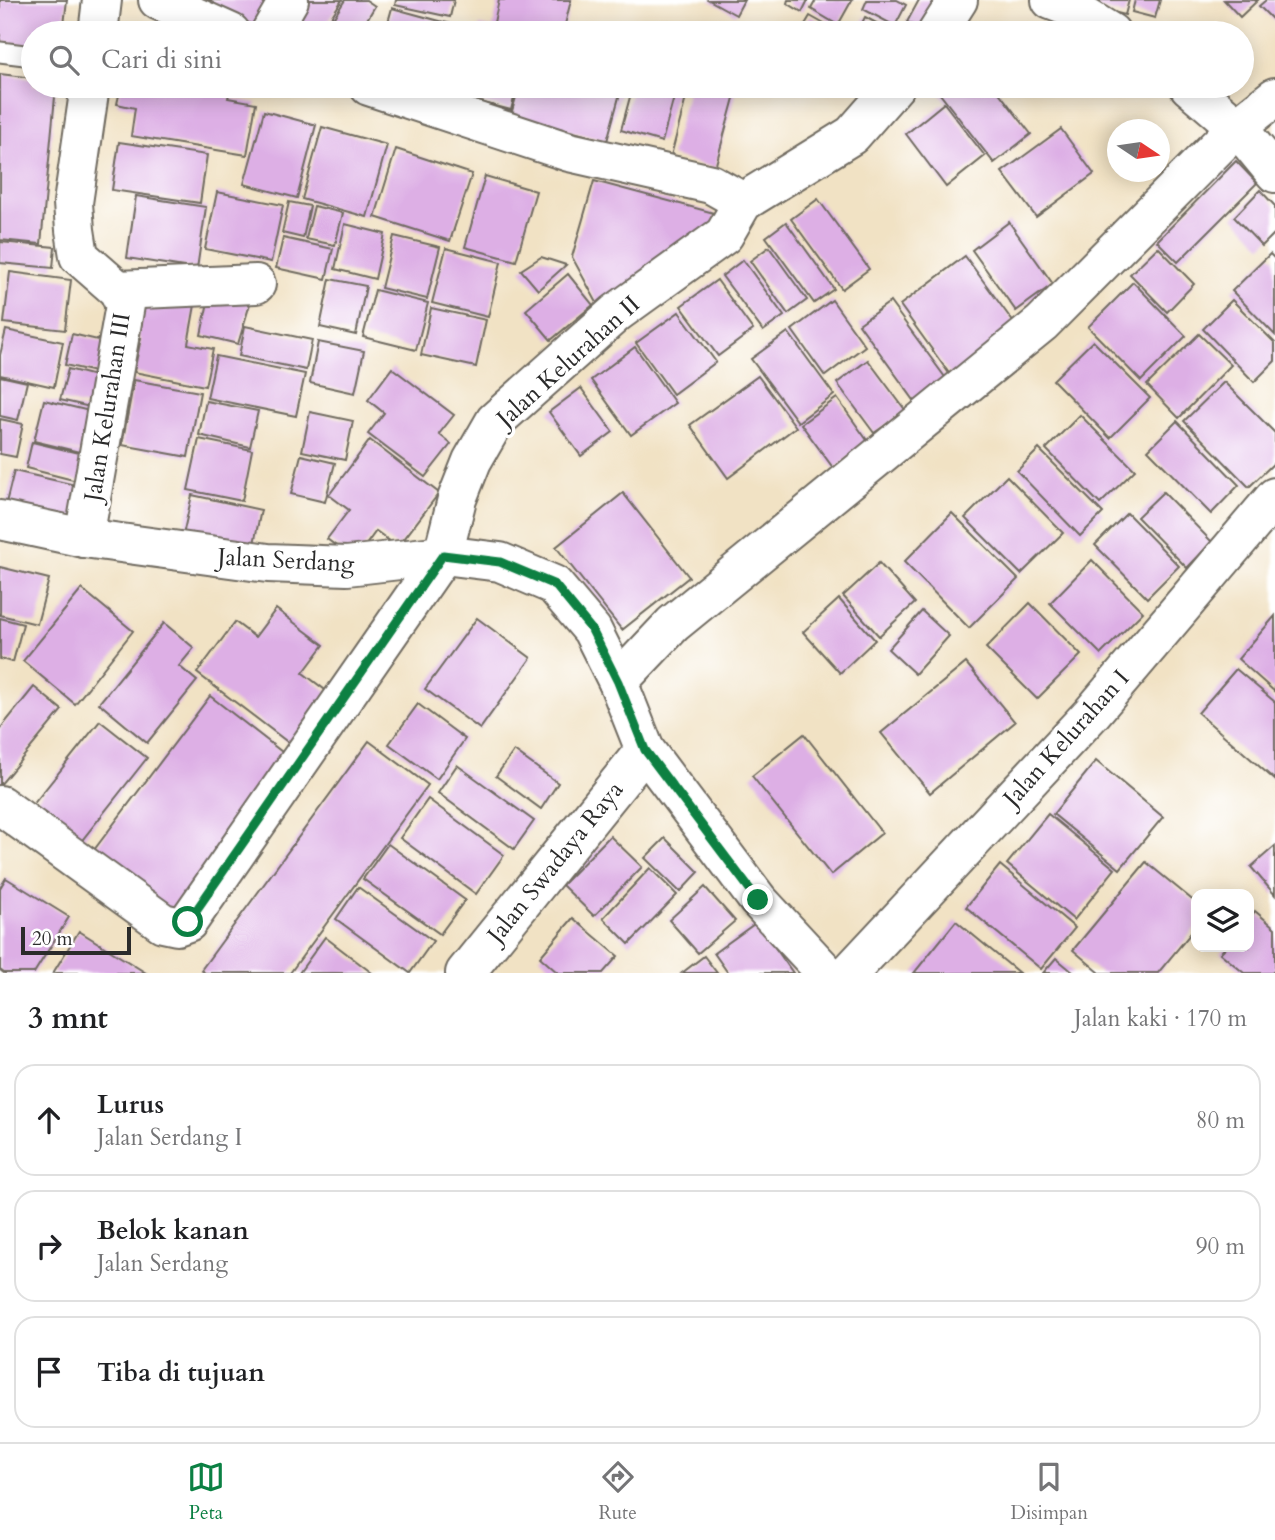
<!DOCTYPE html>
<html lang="id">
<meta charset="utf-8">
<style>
:root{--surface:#fff;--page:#f2f2f2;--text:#202124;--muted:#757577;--line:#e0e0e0;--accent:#0b8043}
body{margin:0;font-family:Cardo,serif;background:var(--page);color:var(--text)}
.controls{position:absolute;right:21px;bottom:21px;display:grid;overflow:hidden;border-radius:14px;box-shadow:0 4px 18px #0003}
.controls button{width:63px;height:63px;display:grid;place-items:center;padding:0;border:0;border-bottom:2px solid var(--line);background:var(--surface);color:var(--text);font:35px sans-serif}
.compass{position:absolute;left:1107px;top:119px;width:63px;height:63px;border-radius:50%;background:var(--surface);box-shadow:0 4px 18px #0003;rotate:103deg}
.scale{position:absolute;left:21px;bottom:18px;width:110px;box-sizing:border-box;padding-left:7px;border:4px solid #2b2b2b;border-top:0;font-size:19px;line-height:24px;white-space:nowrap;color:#2b2b2b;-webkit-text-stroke:5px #fff;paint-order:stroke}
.stop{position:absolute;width:21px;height:21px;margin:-16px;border:5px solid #0b8043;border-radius:50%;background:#fff}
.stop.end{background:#0b8043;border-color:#fff;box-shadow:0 2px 7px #0008}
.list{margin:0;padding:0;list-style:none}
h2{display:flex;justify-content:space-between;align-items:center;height:91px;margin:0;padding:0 28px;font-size:30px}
h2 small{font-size:23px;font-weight:400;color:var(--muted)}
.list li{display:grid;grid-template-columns:46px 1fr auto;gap:21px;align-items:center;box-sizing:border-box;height:112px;margin:0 14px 14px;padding:0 14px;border:2px solid var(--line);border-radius:21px}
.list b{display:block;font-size:26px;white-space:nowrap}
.list p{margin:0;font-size:23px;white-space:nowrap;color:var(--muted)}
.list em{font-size:23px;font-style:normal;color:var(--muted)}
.icon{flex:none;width:38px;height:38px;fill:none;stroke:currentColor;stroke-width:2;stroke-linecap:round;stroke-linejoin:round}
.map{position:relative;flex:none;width:1275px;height:973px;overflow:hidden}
.search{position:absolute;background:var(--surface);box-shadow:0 4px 18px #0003;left:21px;right:21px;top:21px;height:77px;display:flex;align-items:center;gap:18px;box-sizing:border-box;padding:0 24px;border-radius:38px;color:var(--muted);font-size:26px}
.sheet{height:469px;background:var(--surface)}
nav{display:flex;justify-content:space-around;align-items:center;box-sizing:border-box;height:98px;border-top:2px solid var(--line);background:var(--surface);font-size:19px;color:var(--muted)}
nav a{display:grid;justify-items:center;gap:4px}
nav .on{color:var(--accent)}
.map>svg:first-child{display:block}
.building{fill:#ddafe5}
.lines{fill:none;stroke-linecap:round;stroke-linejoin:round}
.lane-casing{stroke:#706b61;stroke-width:23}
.street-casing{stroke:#706b61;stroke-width:42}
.secondary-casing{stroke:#706b61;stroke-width:42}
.lane{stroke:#fff;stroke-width:19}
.street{stroke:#fff;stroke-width:38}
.secondary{stroke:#fff;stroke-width:38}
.route{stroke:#0b8043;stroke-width:9}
.labels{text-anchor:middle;stroke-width:7;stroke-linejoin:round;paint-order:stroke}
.street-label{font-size:24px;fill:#2b2b2b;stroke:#fff}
</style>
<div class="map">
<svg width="1275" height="973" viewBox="0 0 1275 973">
<rect width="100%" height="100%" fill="#fff"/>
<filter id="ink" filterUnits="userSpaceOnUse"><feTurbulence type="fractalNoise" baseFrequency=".0143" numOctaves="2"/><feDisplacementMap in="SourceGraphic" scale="14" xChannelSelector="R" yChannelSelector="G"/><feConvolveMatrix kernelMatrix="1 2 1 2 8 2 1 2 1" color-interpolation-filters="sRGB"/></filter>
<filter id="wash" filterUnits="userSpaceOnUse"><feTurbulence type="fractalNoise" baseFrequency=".00686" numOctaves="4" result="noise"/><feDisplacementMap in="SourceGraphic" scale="28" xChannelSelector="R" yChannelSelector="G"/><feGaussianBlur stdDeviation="1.57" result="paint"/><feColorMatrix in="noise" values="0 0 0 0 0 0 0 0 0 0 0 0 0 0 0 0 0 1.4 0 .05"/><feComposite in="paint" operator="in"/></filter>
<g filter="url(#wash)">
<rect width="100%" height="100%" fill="#f1e2c4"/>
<g id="blocks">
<g class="building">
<path d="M0,0h67l-4,33h-30v13l-33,-4z"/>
<path d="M193,0h88l-13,31z"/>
<path d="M307,0h35l-21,33h-34z"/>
<path d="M345,0h21l9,6 -16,27h-35z"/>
<path d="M396,0h58l-4,17 -55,-12z"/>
<path d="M499,0h72l-8,33h-43l-27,-6z"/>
<path d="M709,0h35l-8,15z"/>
<path d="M788,0h20l-6,12 -15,-9z"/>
<path d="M816,0h36l-14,25 -27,-16z"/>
<path d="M867,0h30l9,5 -11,21 -32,-17z"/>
<path d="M919,0h34l-26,33 -20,-11z"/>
<path d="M1099,0h30l-4,15 -28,-7z"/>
<path d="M1135,0h25l-5,18 -23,-6z"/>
<path d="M1224,0h34l-18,17z"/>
<path d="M1266,0h9v22l-16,-16z"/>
<path d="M392,8l77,21 -2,4h-82z"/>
<path d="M810,16l23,13 -3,4h-30z"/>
<path d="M865,17l30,16h-38z"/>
<path d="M480,25l28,7v1h-30z"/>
<path d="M0,74l33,4v8h23l-15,158 -41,-4z"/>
<path d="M121,86h110l-3,12 28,5 -9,52 -116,-19 4,-28 -18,-4z"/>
<path d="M464,86h53l-6,24 -50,-13z"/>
<path d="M519,86h103l-15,55 -96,-26z"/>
<path d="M633,86h44l-15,56 -41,-12z"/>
<path d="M689,86l48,1 -22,81 -44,-12z"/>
<path d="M950,86h44l37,48 -37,29 -54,-69z"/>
<path d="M944,103l41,53 -39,31 -40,-53z"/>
<path d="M264,111l52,14 -19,73 -53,-14z"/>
<path d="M322,127l65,18 -20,72 -65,-18z"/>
<path d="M1061,129l33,45 -58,43 -34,-45z"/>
<path d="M119,142l88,13 -7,48 -88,-13z"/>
<path d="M396,149l76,25 -22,67 -75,-24z"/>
<path d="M1236,161l21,22 -79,79 -21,-21z"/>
<path d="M485,176l51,15 -20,70 -51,-14z"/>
<path d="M594,181l120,32 1,13 -113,86 -30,-55z"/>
<path d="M1260,190l15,16v27l-13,13 -28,-29z"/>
<path d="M217,192l66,13 -12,57 -66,-13z"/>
<path d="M136,196l70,11 -9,62 -70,-11z"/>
<path d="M818,199l51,70 -27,20 -51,-70z"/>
<path d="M289,202l21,4 -7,32 -21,-5z"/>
<path d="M314,206l29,7 -8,32 -29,-6z"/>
<path d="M786,222l48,67 -20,14 -48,-66z"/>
<path d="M1009,222l44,62 -37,27 -44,-61z"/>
<path d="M345,224l40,10 -10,45 -40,-10z"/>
<path d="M394,236l46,11 -13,52 -46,-11z"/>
<path d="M283,238l50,11 -7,30 -50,-11z"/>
<path d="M0,242l55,5 -2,21 -53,-5z"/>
<path d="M769,247l38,53 -19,14 -38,-53z"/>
<path d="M1158,247l36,37 -27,28 -37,-38z"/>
<path d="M446,248l55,14 -13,55 -56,-14z"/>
<path d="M1270,254l5,5v76l-43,-44z"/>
<path d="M965,256l57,78 -66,49 -56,-78z"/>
<path d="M541,257l25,8 -28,25 -17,-20z"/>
<path d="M743,260l41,56 -21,15 -41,-55z"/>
<path d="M10,272l61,8 -6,50 -61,-7z"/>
<path d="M568,274l25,31 -42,35 -25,-30z"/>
<path d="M330,279l36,7 -10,49 -36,-8z"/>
<path d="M717,280l36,50 -35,26 -37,-50z"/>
<path d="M1133,282l53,54 -45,45 -53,-54z"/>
<path d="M211,288l41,9 -14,47 -37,-9z"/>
<path d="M375,290l53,13 -12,47 -53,-13z"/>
<path d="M145,297l50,8 -7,39 25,5 -8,37 -71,-14 7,-34h-3z"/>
<path d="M832,300l33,46 -40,30 -33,-46z"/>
<path d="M1232,300l43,43v18l-21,21 -51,-53z"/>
<path d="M890,302l60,82 -31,23 -60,-83z"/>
<path d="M431,308l55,12 -10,47 -55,-12z"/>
<path d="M679,312l37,50 -43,32 -37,-51z"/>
<path d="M245,326l67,14 -6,30 -67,-14z"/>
<path d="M6,330l57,12 -9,45 -54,-12v-20z"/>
<path d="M788,332l46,63 -36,27 -47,-63z"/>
<path d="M72,334l43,10 -7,31 -43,-10z"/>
<path d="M1199,334l32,31 -52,53 -32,-33z"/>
<path d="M1093,341l57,57 -40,40 -57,-58z"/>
<path d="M318,342l46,9 -9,42 -45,-10z"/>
<path d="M635,347l40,56 -44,32 -40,-55z"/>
<path d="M216,356l89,18 -9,42 -89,-18z"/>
<path d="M868,360l38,51 -32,22 -37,-50z"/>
<path d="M392,368l62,47 -15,19 12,10 -26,33 -57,-43 16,-21 -16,-13z"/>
<path d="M68,369l42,11 -7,30 -43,-10z"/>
<path d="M0,376l27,6 -9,38 -18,-4z"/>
<path d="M758,376l38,51 -68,51 -38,-53z"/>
<path d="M134,380l66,12 -12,65 -66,-12z"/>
<path d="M1224,382l51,51v29l-26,25 -65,-66z"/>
<path d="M581,388l32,44 -32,24 -32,-44z"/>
<path d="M837,398l32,45 -35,26 -33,-45z"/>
<path d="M44,400l58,14 -10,41 -58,-14z"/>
<path d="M206,401l52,10 -8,36 -51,-12z"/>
<path d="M310,412l43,9 -8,39 -43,-9z"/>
<path d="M1080,415l55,55 -35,34 -54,-55z"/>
<path d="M0,419l23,5 -7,33 -16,-3z"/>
<path d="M1177,421l62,64 -28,29 -63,-64z"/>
<path d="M199,439l53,11 -10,51 -54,-11z"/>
<path d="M370,440l69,53 -41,54 -22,-16 -21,29 -28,-21 22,-29 -20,-15z"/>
<path d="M32,442l59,14 -6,27 -59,-15z"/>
<path d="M1039,449l64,64 -23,23 -63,-65z"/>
<path d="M301,455l34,8 -10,39 -34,-8z"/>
<path d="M14,471l70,16 -8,33 -70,-17z"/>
<path d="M1007,476l56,57 -42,41 -56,-56z"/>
<path d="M1163,492l49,50 -25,26 -50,-51z"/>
<path d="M623,493l66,84 -67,53 -66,-83z"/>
<path d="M192,495l69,15 -10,48 -70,-14z"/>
<path d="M952,513l66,66 -49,49 -65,-66z"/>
<path d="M1127,513l52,53 -32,32 -52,-53z"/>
<path d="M1092,560l51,52 -42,42 -51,-51z"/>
<path d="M879,563l36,40 -36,33 -36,-40z"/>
<path d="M0,567l49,12 -12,45 -37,-9z"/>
<path d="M82,589l51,42 -58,73 -52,-43z"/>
<path d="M839,599l36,41 -35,33 -37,-41z"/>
<path d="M1030,603l51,52 -44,44 -51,-51z"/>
<path d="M276,609l48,36 -21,28 34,26 -39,51 -101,-77 38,-51 20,15z"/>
<path d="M922,611l27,25 -34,38 -27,-25z"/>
<path d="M1275,616v76l-37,-33z"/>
<path d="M0,618l23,6 -10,38 -13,-3z"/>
<path d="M477,618l54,40 -51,71 -55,-40z"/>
<path d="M164,623l30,25 -15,18 18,15 -50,62 -48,-40z"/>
<path d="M966,663l49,59 -85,71 -49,-60z"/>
<path d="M1236,669l39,33v78l-77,-67z"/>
<path d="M34,687l28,23 -62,75v-56z"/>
<path d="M210,696l81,63 -119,157 -81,-62z"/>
<path d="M418,704l47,35 -28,40 -48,-35z"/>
<path d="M100,721l47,37 -68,86 -47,-38z"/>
<path d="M804,734l78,99 -51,42 -79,-99z"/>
<path d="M369,741l59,44 -138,188h-85l-4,-3z"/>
<path d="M514,751l44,32 -17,26 -45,-33z"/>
<path d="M1096,761l67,56 -43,52 -67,-55z"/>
<path d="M457,765l77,56 -20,28 -76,-56z"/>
<path d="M428,799l76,56 -28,39 -76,-56z"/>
<path d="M1048,814l67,55 -41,51 -67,-56z"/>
<path d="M610,836l32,31 -48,49 -32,-31z"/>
<path d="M665,838l34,34 -19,20 -35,-34z"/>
<path d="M388,844l77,56 -25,34 -77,-55z"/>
<path d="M1275,846v49l-24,-28z"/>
<path d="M1146,862l50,41v24l-38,46h-58l-27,-23z"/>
<path d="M1000,865l75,63 -34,41 -75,-62z"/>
<path d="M650,868l27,27 -48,49 -26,-26z"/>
<path d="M6,878l63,39 -35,56h-30l-4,-3v-82z"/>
<path d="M358,887l75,54 -23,32 -74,-54z"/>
<path d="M705,887l30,34 -37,32 -29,-33z"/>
<path d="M1255,911l20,17v42l-3,3h-28l-24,-20 6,-6h23v-28z"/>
<path d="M573,918l45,38 -15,17h-45l-18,-16z"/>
<path d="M956,921l63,52h-105z"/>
<path d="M757,922l36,51h-65l-14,-20z"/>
<path d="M79,931l67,42h-93z"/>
<path d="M325,937l47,36h-73z"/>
<path d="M704,956l13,17h-35z"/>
<path d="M1056,958l18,15h-31z"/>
</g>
</g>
</g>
<g filter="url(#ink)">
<use href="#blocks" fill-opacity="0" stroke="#706b61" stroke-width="2"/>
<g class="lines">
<defs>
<path id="lane" d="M0,52l33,4"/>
<g id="street">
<path d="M158,0l73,33"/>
<path d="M1051,0l18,7 42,26"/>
<path d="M98,33l4,-33"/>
<path d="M270,33l19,-33"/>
<path d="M937,33l21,-33"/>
<path d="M369,86l200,66 142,32 32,18"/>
<path d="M1189,86l48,41 38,46"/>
<path d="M118,290l138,-6"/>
<path d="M0,520l84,18 184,25 79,3 96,-11 57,7 54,23 38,45 26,52 27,68"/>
<path d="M84,538l41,-233 -7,-15 -39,-34 -4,-26 -2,-27 17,-117"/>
<path d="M618,682l55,-58 369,-301 195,-196 38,-30"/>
<path d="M0,805l163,118 14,3 11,-4 255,-367 14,-56 15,-38 23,-40 121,-108 108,-78 19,-33 109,-67 43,-49"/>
<path d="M849,973l242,-259 184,-217"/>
</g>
<path id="secondary" d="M465,973l180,-223 113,150 68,73"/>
</defs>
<use href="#lane" class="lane-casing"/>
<use href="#street" class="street-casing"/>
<use href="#secondary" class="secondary-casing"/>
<use href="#lane" class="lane"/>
<use href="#street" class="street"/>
<use href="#secondary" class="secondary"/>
</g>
</g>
<g class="lines" filter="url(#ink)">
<path class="route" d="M188,922l255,-367 57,7 55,23 37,45 26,52 27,68 113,150"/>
</g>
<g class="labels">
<g class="street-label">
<text transform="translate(568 361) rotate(-42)" y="8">Jalan Kelurahan II</text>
<text transform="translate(107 407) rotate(-81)" y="8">Jalan Kelurahan III</text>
<text transform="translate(286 560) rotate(3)" y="8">Jalan Serdang</text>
<text transform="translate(1066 738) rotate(-48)" y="8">Jalan Kelurahan I</text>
<text transform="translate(555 862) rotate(-51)" y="8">Jalan Swadaya Raya</text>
</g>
</g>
</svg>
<div class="controls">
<button><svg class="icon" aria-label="layers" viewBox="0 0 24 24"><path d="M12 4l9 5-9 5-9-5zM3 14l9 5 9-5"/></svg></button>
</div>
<svg class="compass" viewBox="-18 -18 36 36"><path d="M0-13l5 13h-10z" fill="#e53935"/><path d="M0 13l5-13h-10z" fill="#757577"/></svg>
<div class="scale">20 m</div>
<div class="stop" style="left:188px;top:922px"></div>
<div class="stop end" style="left:758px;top:900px"></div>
<div class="search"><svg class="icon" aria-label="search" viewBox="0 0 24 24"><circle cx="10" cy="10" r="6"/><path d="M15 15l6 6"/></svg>Cari di sini</div>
</div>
<section class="sheet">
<h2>3 mnt<small>Jalan kaki · 170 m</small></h2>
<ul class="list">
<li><svg class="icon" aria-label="ahead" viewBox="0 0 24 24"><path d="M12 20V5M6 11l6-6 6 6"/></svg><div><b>Lurus</b><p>Jalan Serdang I</p></div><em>80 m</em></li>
<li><svg class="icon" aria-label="right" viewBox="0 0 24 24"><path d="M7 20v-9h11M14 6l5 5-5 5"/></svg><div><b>Belok kanan</b><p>Jalan Serdang</p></div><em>90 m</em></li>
<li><svg class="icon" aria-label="arrive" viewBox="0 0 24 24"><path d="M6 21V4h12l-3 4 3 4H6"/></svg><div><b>Tiba di tujuan</b></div></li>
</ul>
</section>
<nav>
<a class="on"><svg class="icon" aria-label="map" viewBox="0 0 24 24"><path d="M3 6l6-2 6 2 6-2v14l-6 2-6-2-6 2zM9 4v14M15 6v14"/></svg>Peta</a>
<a><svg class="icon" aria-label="directions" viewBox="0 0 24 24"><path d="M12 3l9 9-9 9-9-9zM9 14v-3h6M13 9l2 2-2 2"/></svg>Rute</a>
<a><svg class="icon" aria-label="saved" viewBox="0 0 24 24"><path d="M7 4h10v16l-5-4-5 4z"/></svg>Disimpan</a>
</nav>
